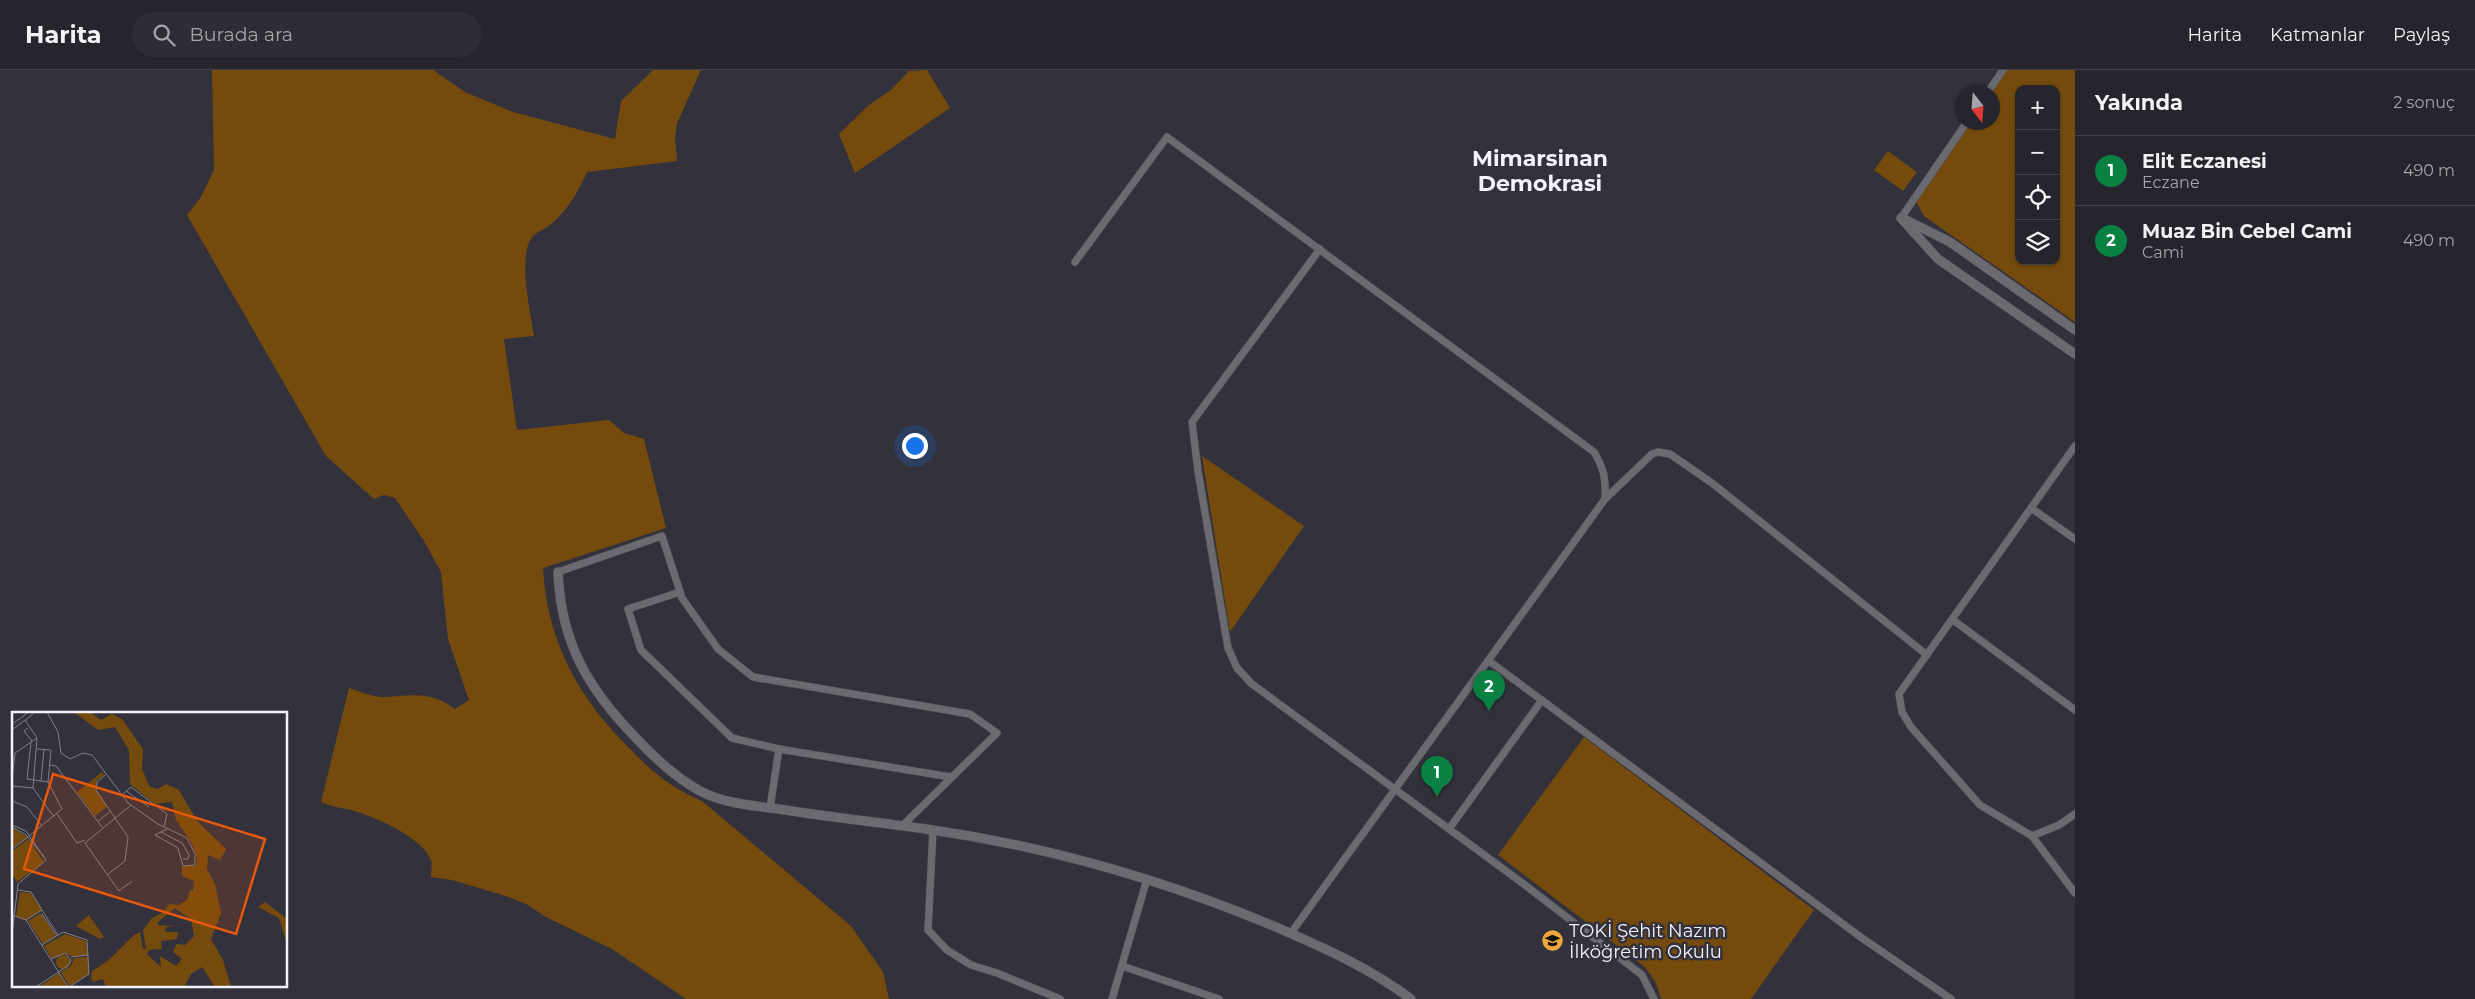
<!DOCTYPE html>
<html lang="tr">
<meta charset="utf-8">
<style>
:root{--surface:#26252d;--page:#2e2d35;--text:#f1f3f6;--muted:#a4a5aa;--line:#424249;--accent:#0b8043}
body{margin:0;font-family:Montserrat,sans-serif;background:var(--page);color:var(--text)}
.controls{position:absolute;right:15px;top:15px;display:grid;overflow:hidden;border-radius:10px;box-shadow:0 1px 4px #0004}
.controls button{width:45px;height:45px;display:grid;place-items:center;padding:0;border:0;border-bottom:1px solid var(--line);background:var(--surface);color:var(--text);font:25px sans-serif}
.compass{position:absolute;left:1955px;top:15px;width:45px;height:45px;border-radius:50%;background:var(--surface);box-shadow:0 1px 4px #0004;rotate:163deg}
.you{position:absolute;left:914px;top:375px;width:18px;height:18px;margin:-12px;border:4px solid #fff;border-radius:50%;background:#1a73e8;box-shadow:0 0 0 8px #1a73e833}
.badge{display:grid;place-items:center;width:32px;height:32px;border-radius:50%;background:var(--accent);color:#fff;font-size:16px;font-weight:700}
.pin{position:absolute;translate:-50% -41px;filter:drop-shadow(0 1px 2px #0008)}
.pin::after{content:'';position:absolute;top:26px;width:18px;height:15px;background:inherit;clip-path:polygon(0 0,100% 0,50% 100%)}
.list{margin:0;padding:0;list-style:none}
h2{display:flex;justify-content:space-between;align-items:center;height:65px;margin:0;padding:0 20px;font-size:21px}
h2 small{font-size:16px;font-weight:400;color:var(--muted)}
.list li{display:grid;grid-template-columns:32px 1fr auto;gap:15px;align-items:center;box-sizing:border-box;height:70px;padding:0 20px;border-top:1px solid var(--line)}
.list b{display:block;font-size:19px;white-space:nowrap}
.list p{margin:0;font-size:16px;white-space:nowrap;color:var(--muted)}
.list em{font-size:16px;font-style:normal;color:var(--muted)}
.icon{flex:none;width:28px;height:28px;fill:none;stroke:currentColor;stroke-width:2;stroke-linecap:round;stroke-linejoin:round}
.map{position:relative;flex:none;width:2075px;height:929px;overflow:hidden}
header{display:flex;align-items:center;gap:30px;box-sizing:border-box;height:70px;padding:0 25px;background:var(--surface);border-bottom:1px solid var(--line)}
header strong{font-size:24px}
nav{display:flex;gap:28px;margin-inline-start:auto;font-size:18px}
.search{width:350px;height:45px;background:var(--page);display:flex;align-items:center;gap:12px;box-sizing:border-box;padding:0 18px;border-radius:28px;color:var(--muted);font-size:19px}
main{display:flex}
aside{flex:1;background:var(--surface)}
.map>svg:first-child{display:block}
.green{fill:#744b0c;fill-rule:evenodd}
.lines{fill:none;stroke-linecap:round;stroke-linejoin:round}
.minor-casing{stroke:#52505b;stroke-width:8}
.tertiary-casing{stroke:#52505b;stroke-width:10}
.minor{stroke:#6b6a70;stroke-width:7}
.tertiary{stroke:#6b6a70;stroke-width:9}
.labels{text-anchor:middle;stroke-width:5;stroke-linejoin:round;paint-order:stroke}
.poi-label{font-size:18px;fill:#f4f3fb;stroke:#33313c;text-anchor:start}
.district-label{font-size:22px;font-weight:bold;fill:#f4f3fb;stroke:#33313c}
.inset-road{fill:none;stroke:#807f88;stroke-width:1}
.view{fill:#e8590c;fill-opacity:0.15;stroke:#e8590c;stroke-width:2.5}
.inset-edge{fill:none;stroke:#f4f3fb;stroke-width:2.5}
</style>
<header>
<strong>Harita</strong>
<div class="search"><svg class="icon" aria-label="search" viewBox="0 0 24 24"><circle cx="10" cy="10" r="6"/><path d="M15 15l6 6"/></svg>Burada ara</div>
<nav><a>Harita</a><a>Katmanlar</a><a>Paylaş</a></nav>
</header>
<main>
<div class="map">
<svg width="2075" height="929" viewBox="0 0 2075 929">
<rect width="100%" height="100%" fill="#33313c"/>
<g class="green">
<path d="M212,0h221l32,22 48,20 102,27 6,-38 32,-31h48l-24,53 -2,14 2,24 -90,11c-9,20 -19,38 -37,53 -5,4 -11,6 -16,10 -18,17 -3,79 0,101l-30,3 13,91 92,-10 15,13 20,6 22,89 -123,40c4,74 36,131 88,182 21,22 42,39 71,51l149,125 32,46 6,27h-203l-74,-50 -66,-32 -18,-12 -19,-8 -57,-17 -21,-3c0,-6 2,-13 -1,-19 -10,-21 -51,-39 -72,-46 -12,-4 -25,-4 -37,-10l28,-114c10,3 24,9 34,9 29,-1 46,-7 72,12l14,-9 -21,-61 -7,-67 -17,-31 -29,-43 -11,-3 -10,4 -48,-43 -139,-241 14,-18 13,-27z"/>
<path d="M927,0l23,38 -95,65 -16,-39 30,-29 22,-15 18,-19z"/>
<path d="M2002,0h73v252l-151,-106 -8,-15 -1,-9 49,-69 28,-1v-30h-6zM2019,19h37v172h-37z"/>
<path d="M1888,81l29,21 -14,19 -29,-21z"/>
<path d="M1202,386l102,70 -74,106z"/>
<path d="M1584,667l230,173 -63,89h-90l-5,-16 -11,-16 -147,-112z"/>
</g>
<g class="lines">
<defs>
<g id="minor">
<path d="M1988,22l15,-22"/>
<path d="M1901,148l66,-96"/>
<path d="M1320,179l-128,173 6,49 30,177 9,20 15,16 269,198 121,93 12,24"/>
<path d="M1075,192l92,-125 427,315c10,16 12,28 11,47l-314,434"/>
<path d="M2075,376l-176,248 3,18 9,15 69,78 52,31 43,57"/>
<path d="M1605,429l47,-45 6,-2 12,2 42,29 215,172"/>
<path d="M2031,438l44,31"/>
<path d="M558,502l104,-36 20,62 36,51 35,28 217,37 27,19 -95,93"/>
<path d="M680,522l-52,17 13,41 91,88 47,11 172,28"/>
<path d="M1953,550l122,90"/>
<path d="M1489,591l373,277 89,61"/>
<path d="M770,738l9,-59"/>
<path d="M1449,759l93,-129"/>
<path d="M933,760l-5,100 19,20 24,15 26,8 63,26"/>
<path d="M2032,766l27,-11 16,-11"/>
<path d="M1122,896l97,33"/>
<path d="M1112,929l35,-120"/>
</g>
<g id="tertiary">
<path d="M1901,148l37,41 137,95"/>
<path d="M1906,150l44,22 125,88"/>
<path d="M558,502c3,71 30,117 79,167 19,20 38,38 63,52 22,12 54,15 79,18 49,8 98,13 147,20 120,17 238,51 350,98 46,20 94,41 135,72"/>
</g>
</defs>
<use href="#minor" class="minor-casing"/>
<use href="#tertiary" class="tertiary-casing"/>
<use href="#minor" class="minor"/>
<use href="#tertiary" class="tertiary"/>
</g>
<defs>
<symbol id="school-disc" viewBox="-11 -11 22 22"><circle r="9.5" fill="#f0a63f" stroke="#33313c"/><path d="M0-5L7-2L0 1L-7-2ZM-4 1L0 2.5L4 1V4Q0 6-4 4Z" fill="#111"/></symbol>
</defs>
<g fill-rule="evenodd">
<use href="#school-disc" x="1540" y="858" width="25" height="25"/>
</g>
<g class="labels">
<g class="poi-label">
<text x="1569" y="867">TOKİ Şehit Nazım<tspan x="1569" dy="21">İlköğretim Okulu</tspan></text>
</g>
<g class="district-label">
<text x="1540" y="96">Mimarsinan<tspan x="1540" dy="25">Demokrasi</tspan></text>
</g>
</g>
<g transform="translate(12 642)">
<rect width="275" height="275" fill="#33313c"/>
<path d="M62,0h16l11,8 11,-6 10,5 21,30 -1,20 8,18 8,2 8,-5 13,6 18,31 29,28 -6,11 -12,-5 -1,14 8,15 6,29 -10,26 12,21 8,27h-16l-13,-20 -11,7 -7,13h-78l-3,-8 -10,3 -2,-4 1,-7 17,-11 25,-25 6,-3 3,17h3l-3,-19 9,-12 12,-6 5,-8 10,1 8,-5 3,-10 3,1 1,-10 -12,-5v-10h14l1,-9 -6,-15 -15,-22 -4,-18 -17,2 -25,-20 -1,-34 -14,-23 -17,3zM163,196l16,11 3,17 -9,9 -9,-1 -3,8 9,7 -6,7 -16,-10 1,11 -14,-13 2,-4 13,-1 -1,-8 16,-2 1,-7h-13l1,-5 9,-1 -17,-1v-3zM90,60l2,3 -7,5 -2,9 12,18 -12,9 -18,-24zM0,116l15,9 -15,12zM16,127l16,23 -27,20 -5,-8v-23zM8,180l11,1 11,17 -15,10 -11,-3zM253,190l22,17v25l-8,-26 -21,-11zM29,201l15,23 -13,8 -15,-23zM77,203l15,22 -4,2 -24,-13zM53,222l21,7 2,14 -15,2 -9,-4 -12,6 -8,-13zM44 250a7 7 0 1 1 14 0a7 7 0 1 1-14 0ZM76,245l1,17 -20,12 -8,-14 10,-6 3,-8zM47,261l8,14h-28z" fill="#744b0c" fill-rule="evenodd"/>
<path class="inset-road" d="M35,0l11,20 3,21 9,6 13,-6 9,2 36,48 30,21 25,12 4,2 8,16v11l-12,1 -5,-18 -23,-13 12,-6M13,8l12,18 -4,50M0,12l17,-12M16,16l-4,3 8,10M0,18l21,-16M19,30l-4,37 21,3M38,53l6,1 46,61M93,63l-8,7 -1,8 32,47 -3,24 -18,14M0,67l3,-26 22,-15M29,69l3,-32M0,74l21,2 21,29M114,79l23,16M109,84l10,-9 36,27 -3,13M0,89l15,6 15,19M119,93l-46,38 34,48 13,-10M45,102l20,29 8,-3M86,109l13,-10M0,113l14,6 20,29M0,115l14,8 19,23M149,120l21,11 7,12 -1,4h-5M17,124l33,-27 -14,-27 3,-32 -14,-1M0,137l16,-12M6,178l13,2 11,18 -16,10M30,198l16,25M30,202l15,22M0,203l14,5 42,67M0,223l6,-51 28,-24M30,233l21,-13 24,8 2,34 -20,13M59,245l17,-2M24,275l33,-22 2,-5 -6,-7 -14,6"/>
<path class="view" d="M41,62l212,65 -29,95 -212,-65z"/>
<rect width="275" height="275" class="inset-edge"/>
</g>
</svg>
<div class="controls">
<button>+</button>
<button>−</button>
<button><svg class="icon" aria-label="locate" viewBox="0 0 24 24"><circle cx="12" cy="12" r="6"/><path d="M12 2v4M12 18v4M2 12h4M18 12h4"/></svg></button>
<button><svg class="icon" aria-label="layers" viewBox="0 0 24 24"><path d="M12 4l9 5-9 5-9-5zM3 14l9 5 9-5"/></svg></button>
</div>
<svg class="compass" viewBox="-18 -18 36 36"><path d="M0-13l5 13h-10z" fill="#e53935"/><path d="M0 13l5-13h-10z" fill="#a4a5aa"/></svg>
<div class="you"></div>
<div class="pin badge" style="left:1437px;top:727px">1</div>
<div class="pin badge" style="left:1489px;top:641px">2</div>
</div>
<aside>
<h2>Yakında<small>2 sonuç</small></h2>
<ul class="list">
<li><span class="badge">1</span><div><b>Elit Eczanesi</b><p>Eczane</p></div><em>490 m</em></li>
<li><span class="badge">2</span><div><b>Muaz Bin Cebel Cami</b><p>Cami</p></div><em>490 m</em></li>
</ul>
</aside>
</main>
